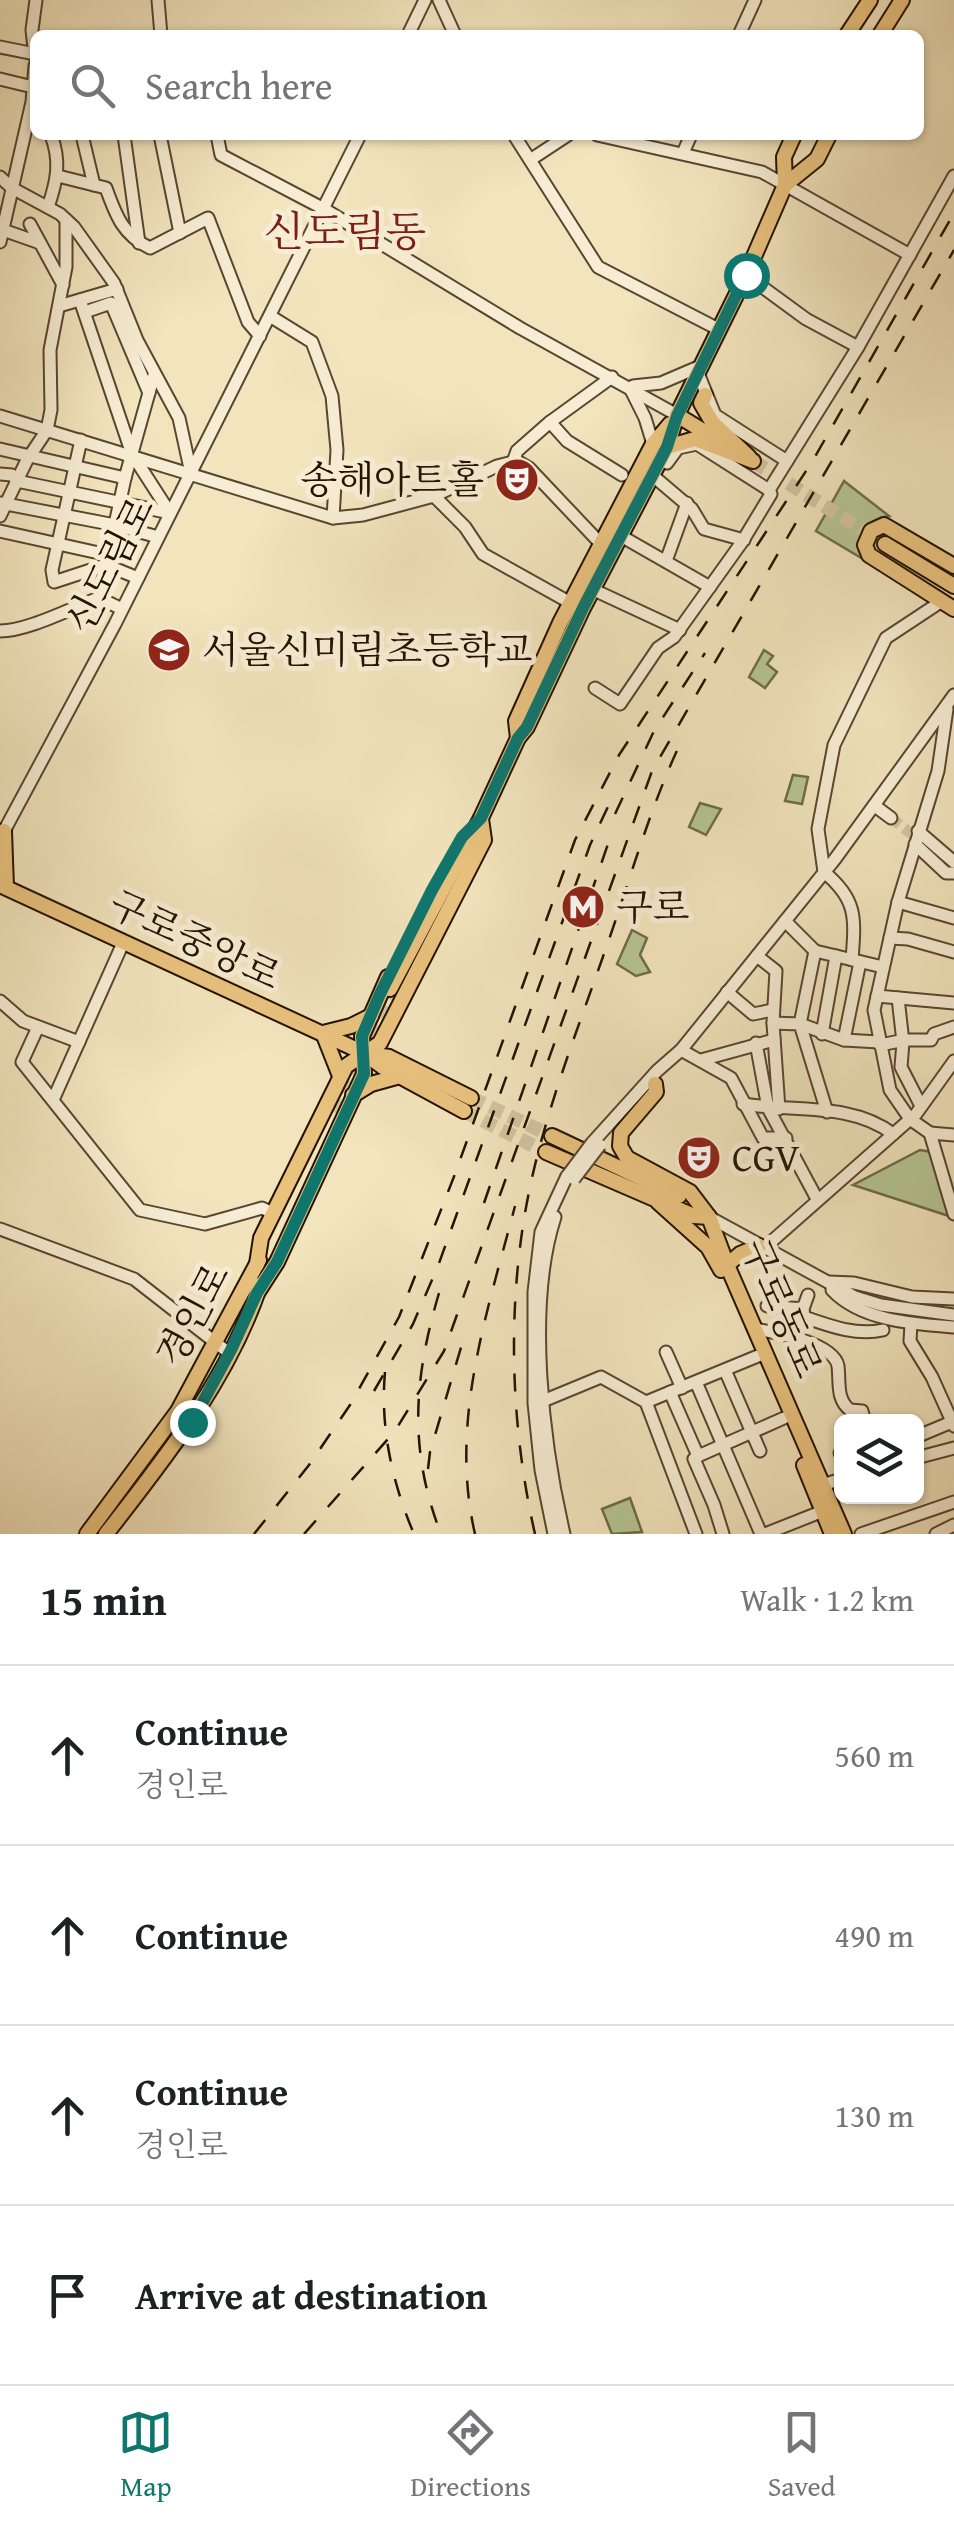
<!DOCTYPE html>
<meta charset="utf-8">
<style>
:root{--surface:#fff;--page:#f6f6f6;--text:#202124;--muted:#757577;--line:#e0e0e0;--accent:#0f766e}
body{margin:0;font-family:"Gentium Book Plus","Noto Serif KR",serif;background:var(--page);color:var(--text)}
.controls{position:absolute;right:30px;bottom:30px;display:grid;overflow:hidden;border-radius:15px;box-shadow:0 2px 8px #0004}
.controls button{width:90px;height:90px;display:grid;place-items:center;padding:0;border:0;border-bottom:2px solid var(--line);background:var(--surface);color:var(--text);font:50px sans-serif}
.stop{position:absolute;width:30px;height:30px;margin:-22px;border:8px solid #0f766e;border-radius:50%;background:#fff}
.stop.end{background:#0f766e;border-color:#fff;box-shadow:0 2px 10px #0008}
.list{margin:0;padding:0;list-style:none}
h2{display:flex;justify-content:space-between;align-items:center;height:130px;margin:0;padding:0 40px;font-size:42px}
h2 small{font-size:32px;font-weight:400;color:var(--muted)}
.list li{display:grid;grid-template-columns:65px 1fr auto;gap:30px;align-items:center;box-sizing:border-box;height:180px;padding:0 40px;border-top:2px solid var(--line)}
.list b{display:block;font-size:38px;white-space:nowrap}
.list p{margin:0;font-size:32px;white-space:nowrap;color:var(--muted)}
.list em{font-size:32px;font-style:normal;color:var(--muted)}
.icon{flex:none;width:55px;height:55px;fill:none;stroke:currentColor;stroke-width:2;stroke-linecap:round;stroke-linejoin:round}
.map{position:relative;flex:none;width:954px;height:1534px;overflow:hidden}
.search{position:absolute;background:var(--surface);box-shadow:0 2px 8px #0004;left:30px;right:30px;top:30px;height:110px;display:flex;align-items:center;gap:25px;box-sizing:border-box;padding:0 35px;border-radius:15px;color:var(--muted);font-size:38px}
.sheet{height:850px;background:var(--surface)}
nav{display:flex;justify-content:space-around;align-items:center;box-sizing:border-box;height:140px;border-top:2px solid var(--line);background:var(--surface);font-size:28px;color:var(--muted)}
nav a{display:grid;justify-items:center;gap:5px}
nav .on{color:var(--accent)}
.map>svg:first-child{display:block}
.green{fill:#b6c594;stroke:#6d6c4a;stroke-width:2.5}
.lines{fill:none;stroke-linecap:round;stroke-linejoin:round}
.minor-tunnel{stroke:#d3c4a1;stroke-width:11;stroke-dasharray:11 5.5;stroke-linecap:butt}
.major-tunnel{stroke:#d3c4a1;stroke-width:14;stroke-dasharray:14 7;stroke-linecap:butt}
.minor-casing{stroke:#584630;stroke-width:15}
.major-casing{stroke:#241201;stroke-width:18}
.minor{stroke:#f7edd4;stroke-width:11}
.major{stroke:#e9c27e;stroke-width:14}
.rail{stroke:#241201;stroke-width:2.5;stroke-dasharray:18 18;stroke-linecap:butt}
.minor-bridge-casing{stroke:#584630;stroke-width:15;stroke-linecap:butt}
.minor-bridge{stroke:#f7edd4;stroke-width:11}
.route{stroke:#0f766e;stroke-width:12}
.labels{text-anchor:middle;stroke-width:10;stroke-linejoin:round;paint-order:stroke}
.poi-label{font-size:38px;fill:#241201;stroke:#f7edd4;text-anchor:start}
.street-label{font-size:38px;fill:#241201;stroke:#f7edd4}
.quarter-label{font-size:42px;fill:#7a1f14;stroke:#f7edd4}
</style>
<div class="map">
<svg width="954" height="1534" viewBox="0 0 954 1534">
<rect width="100%" height="100%" fill="#f2e4bd"/>
<filter id="stains"><feTurbulence type="fractalNoise" baseFrequency=".002" numOctaves="4"/><feColorMatrix values="0 0 0 0 .2 0 0 0 0 .09 0 0 0 0 .02 0 0 0 .5 -.17"/></filter>
<radialGradient id="worn" r=".72"><stop offset=".6" stop-color="#630" stop-opacity="0"/><stop offset="1" stop-color="#630" stop-opacity=".3"/></radialGradient>
<g class="green">
<path d="M844,481l45,35c-20,2 -35,22 -26,43l-47,-28z"/>
<path d="M764,650l9,6 -6,8 10,8 -12,16 -16,-11z"/>
<path d="M793,775l15,2 -6,27 -17,-3z"/>
<path d="M700,803l21,6 -15,26 -17,-8z"/>
<path d="M632,930l15,8 -7,17 10,17 -14,4 -19,-12z"/>
<path d="M920,1150l12,2 20,65 -99,-32z"/>
<path d="M630,1498l12,34 -30,2 -10,-25z"/>
</g>
<g class="lines">
<path class="minor-tunnel" d="M891,818l35,27"/>
<g class="major-tunnel">
<path d="M753,461l132,83"/>
<path d="M471,1098l81,38"/>
<path d="M464,1111l82,41"/>
<path d="M337,1114l60,-121"/>
</g>
<defs>
<g id="minor">
<path d="M158,0l3,35"/>
<path d="M439,0l16,35"/>
<path d="M408,35l17,-35"/>
<path d="M739,35l16,-35"/>
<path d="M0,47l35,7"/>
<path d="M35,57l-3,-27 4,-30"/>
<path d="M0,79l33,8 2,5"/>
<path d="M82,135l12,50"/>
<path d="M124,135l15,108"/>
<path d="M160,135l20,98"/>
<path d="M217,135l4,20 103,54 196,119 157,87"/>
<path d="M514,135l84,132 122,63"/>
<path d="M597,135l165,37 148,83"/>
<path d="M683,153l8,-18"/>
<path d="M530,160l38,-25"/>
<path d="M58,176l48,12c10,28 17,47 44,60l58,-30 40,104 12,14"/>
<path d="M0,177l12,11 48,26 14,13 40,56 23,57 42,78 12,55"/>
<path d="M48,207c9,-26 13,-46 3,-72"/>
<path d="M30,224l33,61"/>
<path d="M3,230l37,13"/>
<path d="M0,242l32,-140 3,-36"/>
<path d="M746,275l60,44 52,28"/>
<path d="M80,300l52,154 38,59"/>
<path d="M59,306l58,-17"/>
<path d="M85,312l26,-9 38,90"/>
<path d="M270,316l42,26 20,54 5,54 -4,68"/>
<path d="M698,373l17,42 72,46"/>
<path d="M633,386l28,-3 42,-18"/>
<path d="M631,390l14,28 8,26"/>
<path d="M0,416l333,102 30,-3 71,-19 31,31 18,27 93,52"/>
<path d="M550,422l62,-45"/>
<path d="M81,440l-29,130 2,12 52,-17 32,13"/>
<path d="M0,449l125,29"/>
<path d="M660,460l7,3 11,-15 19,-4 72,46"/>
<path d="M513,462l4,-11 33,-29 17,19 55,34"/>
<path d="M0,474l12,1 5,6 153,32"/>
<path d="M652,475l40,34 12,20 40,11"/>
<path d="M434,496l63,-30 20,-5 12,7 72,76"/>
<path d="M1,503l114,22 43,12"/>
<path d="M0,516l27,-56 20,-30 4,-20 -1,-60 16,-83v-47"/>
<path d="M0,531l108,24"/>
<path d="M621,536l89,51"/>
<path d="M666,561l21,-58"/>
<path d="M594,590l86,40"/>
<path d="M99,598l26,-120 29,-103"/>
<path d="M0,631c28,0 71,-23 99,-33l23,11"/>
<path d="M595,688l25,16 38,-56 16,-11 68,-95 29,-48 -2,-4 89,-143 96,-171"/>
<path d="M947,709l-9,62 -40,131 -24,108 16,80 20,29 20,14 24,81"/>
<path d="M875,806l16,12"/>
<path d="M918,831l36,31"/>
<path d="M2,835l113,-211 245,-489"/>
<path d="M915,844l31,29h8"/>
<path d="M898,902l56,16"/>
<path d="M785,921l30,30 68,16"/>
<path d="M890,938l18,1 46,13"/>
<path d="M815,951l-15,73 44,16 35,2"/>
<path d="M757,956l19,15 -3,52 6,86"/>
<path d="M852,960c3,-41 6,-60 -28,-88l-6,-43 16,-84 52,-107 56,-37"/>
<path d="M727,992l26,22 20,-4"/>
<path d="M877,996l77,7"/>
<path d="M898,998l5,44 -2,25 20,39"/>
<path d="M0,1001l23,20 56,21"/>
<path d="M773,1023l27,1 27,88"/>
<path d="M38,1027l-16,35 118,148 65,14 57,-16 11,5"/>
<path d="M822,1034l14,-78"/>
<path d="M844,1040l16,-78"/>
<path d="M756,1043l12,65 49,91"/>
<path d="M880,1045l25,-5h26l3,-6 20,-7"/>
<path d="M681,1050l50,28 32,60h23"/>
<path d="M701,1060l73,-20"/>
<path d="M53,1100l70,-157"/>
<path d="M743,1104c49,8 109,-2 150,30"/>
<path d="M930,1133l24,2"/>
<path d="M592,1143l65,-72 24,-21 154,-191 119,-164"/>
<path d="M555,1217c-29,89 -12,227 9,317"/>
<path d="M709,1217l146,80 26,8 73,10"/>
<path d="M0,1229l134,50 95,74"/>
<path d="M763,1249l153,-135 38,-53"/>
<path d="M828,1282l26,1 58,14 42,2"/>
<path d="M832,1290c29,31 82,34 122,37"/>
<path d="M767,1306l36,3 5,-14"/>
<path d="M803,1309l1,8c26,9 52,19 79,13"/>
<path d="M911,1324l-1,17 22,36 22,49"/>
<path d="M754,1329c21,3 80,14 84,37 2,17 -2,33 12,44l12,1 3,11"/>
<path d="M666,1352l16,36"/>
<path d="M725,1370l35,81"/>
<path d="M696,1382l65,152"/>
<path d="M670,1392l28,64 -4,3 20,46 9,29"/>
<path d="M543,1401l58,-24 45,25 50,132"/>
<path d="M646,1402l112,-46"/>
<path d="M916,1437l38,-16"/>
<path d="M840,1453h2"/>
<path d="M698,1456l86,-38"/>
<path d="M916,1458l38,-10"/>
<path d="M822,1485l20,-6"/>
<path d="M554,1534l-13,-64 -7,-67v-111l7,-60 26,-56"/>
<path d="M765,1534l63,-25"/>
<path d="M861,1534l93,-32"/>
<path d="M936,1534l18,-9"/>
</g>
<g id="major">
<path d="M847,35l23,-35"/>
<path d="M880,35l22,-35"/>
<path d="M785,185l32,-26 12,-24"/>
<path d="M705,395l-4,8 11,19 37,35"/>
<path d="M677,415l41,25"/>
<path d="M667,447l28,-8 58,22"/>
<path d="M885,544l69,42"/>
<path d="M954,566l-70,-41 -13,6 -6,14 4,10 85,54"/>
<path d="M518,738l-2,-17 44,-98 93,-179 17,-20"/>
<path d="M4,831l2,56"/>
<path d="M0,885l364,168 19,14 81,44"/>
<path d="M390,989l91,-171 37,-80 9,-11 56,-119 84,-161 10,-32 69,-140 39,-90 -1,-28 10,-22"/>
<path d="M369,1054l20,3 82,41"/>
<path d="M340,1076l-17,-43 28,-7 20,-10"/>
<path d="M655,1084l1,8 -35,41 -1,13 7,12 63,34 19,25 18,48 117,269"/>
<path d="M353,1095l18,-11 29,-8"/>
<path d="M552,1136l127,60"/>
<path d="M546,1152l148,64 15,1"/>
<path d="M658,1202l50,45 13,23"/>
<path d="M257,1264l4,-26 85,-172 34,-23 104,-203 -3,-21"/>
<path d="M727,1265l13,-11 19,-8"/>
<path d="M257,1293l20,-31 87,-188 -2,-38 26,-59"/>
<path d="M804,1465l28,69"/>
<path d="M87,1534l91,-123 81,-151"/>
<path d="M106,1534c60,-77 123,-156 154,-249"/>
</g>
</defs>
<use href="#minor" class="minor-casing"/>
<use href="#major" class="major-casing"/>
<use href="#minor" class="minor"/>
<use href="#major" class="major"/>
<g class="rail">
<path d="M615,814l39,-83 51,-78"/>
<path d="M484,1203l124,-359"/>
<path d="M439,1293c-25,85 -31,156 2,241"/>
<path d="M385,1372c-5,56 7,110 29,162"/>
<path d="M374,1391l39,-67 25,-58 152,-421 22,-47"/>
<path d="M428,1469l2,-17 35,-118"/>
<path d="M254,1534l55,-69 41,-60 49,-88 56,-143 120,-334 44,-85 193,-293 142,-249"/>
<path d="M304,1534l91,-103 49,-80 208,-580 302,-521"/>
<path d="M475,1534c-26,-112 12,-220 40,-328"/>
<path d="M535,1534c-27,-118 -29,-251 0,-369 18,-74 46,-145 71,-217 24,-68 44,-141 75,-206"/>
</g>
<defs>
<g id="minor-bridge">
<path d="M568,1175l24,-32"/>
<path d="M574,1179l26,-34"/>
</g>
</defs>
<use href="#minor-bridge" class="minor-bridge-casing"/>
<use href="#minor-bridge" class="minor-bridge"/>
</g>
<g class="lines">
<path class="route" d="M192,1422l39,-72 26,-57 20,-31 87,-188 -2,-38 18,-42 52,-104 30,-53 19,-19 37,-80 9,-11 56,-119 84,-161 10,-31 69,-141"/>
</g>
<defs>
<symbol id="theatre-disc" viewBox="-11 -11 22 22"><circle r="9.5" fill="#8f2418" stroke="#f7edd4"/><path d="M-5-5.5Q0-4 5-5.5V0Q5 5 0 6Q-5 5-5 0ZM-3.3-2.5H-1v1.5H-3.3ZM1-2.5H3.3v1.5H1ZM-2.8 1Q0 5.5 2.8 1Z" fill="#fff"/></symbol>
<symbol id="school-disc" viewBox="-11 -11 22 22"><circle r="9.5" fill="#8f2418" stroke="#f7edd4"/><path d="M0-5L7-2L0 1L-7-2ZM-4 1L0 2.5L4 1V4Q0 6-4 4Z" fill="#fff"/></symbol>
<symbol id="metro-disc" viewBox="-11 -11 22 22"><circle r="9.5" fill="#8f2418" stroke="#f7edd4"/><path d="M-5.5 5V-5H-3L0 0L3-5H5.5V5H3V-.5L0 4L-3-.5V5Z" fill="#fff"/></symbol>
</defs>
<g fill-rule="evenodd">
<use href="#theatre-disc" x="492" y="455" width="50" height="50"/>
<use href="#school-disc" x="144" y="625" width="50" height="50"/>
<use href="#metro-disc" x="558" y="882" width="50" height="50"/>
<use href="#theatre-disc" x="674" y="1133" width="50" height="50"/>
</g>
<g class="labels">
<g class="poi-label">
<text x="484" y="493" text-anchor="end">송해아트홀</text>
<text x="202" y="663">서울신미림초등학교</text>
<text x="616" y="920">구로</text>
<text x="732" y="1171">CGV</text>
</g>
<g class="street-label">
<text transform="translate(110 565) rotate(-63)" y="13">신도림로</text>
<text transform="translate(195 940) rotate(25)" y="13">구로중앙로</text>
<text transform="translate(782 1308) rotate(67)" y="13">구로동로</text>
<text transform="translate(193 1315) rotate(-62)" y="13">경인로</text>
</g>
<g class="quarter-label">
<text x="345" y="246">신도림동</text>
</g>
</g>
<rect width="100%" height="100%" filter="url(#stains)"/>
<rect width="100%" height="100%" fill="url(#worn)"/>
</svg>
<div class="controls">
<button><svg class="icon" aria-label="layers" viewBox="0 0 24 24"><path d="M12 4l9 5-9 5-9-5zM3 14l9 5 9-5"/></svg></button>
</div>
<div class="stop" style="left:746px;top:275px"></div>
<div class="stop end" style="left:192px;top:1422px"></div>
<div class="search"><svg class="icon" aria-label="search" viewBox="0 0 24 24"><circle cx="10" cy="10" r="6"/><path d="M15 15l6 6"/></svg>Search here</div>
</div>
<section class="sheet">
<h2>15 min<small>Walk · 1.2 km</small></h2>
<ul class="list">
<li><svg class="icon" aria-label="ahead" viewBox="0 0 24 24"><path d="M12 20V5M6 11l6-6 6 6"/></svg><div><b>Continue</b><p>경인로</p></div><em>560 m</em></li>
<li><svg class="icon" aria-label="ahead" viewBox="0 0 24 24"><path d="M12 20V5M6 11l6-6 6 6"/></svg><div><b>Continue</b></div><em>490 m</em></li>
<li><svg class="icon" aria-label="ahead" viewBox="0 0 24 24"><path d="M12 20V5M6 11l6-6 6 6"/></svg><div><b>Continue</b><p>경인로</p></div><em>130 m</em></li>
<li><svg class="icon" aria-label="arrive" viewBox="0 0 24 24"><path d="M6 21V4h12l-3 4 3 4H6"/></svg><div><b>Arrive at destination</b></div></li>
</ul>
</section>
<nav>
<a class="on"><svg class="icon" aria-label="map" viewBox="0 0 24 24"><path d="M3 6l6-2 6 2 6-2v14l-6 2-6-2-6 2zM9 4v14M15 6v14"/></svg>Map</a>
<a><svg class="icon" aria-label="directions" viewBox="0 0 24 24"><path d="M12 3l9 9-9 9-9-9zM9 14v-3h6M13 9l2 2-2 2"/></svg>Directions</a>
<a><svg class="icon" aria-label="saved" viewBox="0 0 24 24"><path d="M7 4h10v16l-5-4-5 4z"/></svg>Saved</a>
</nav>
